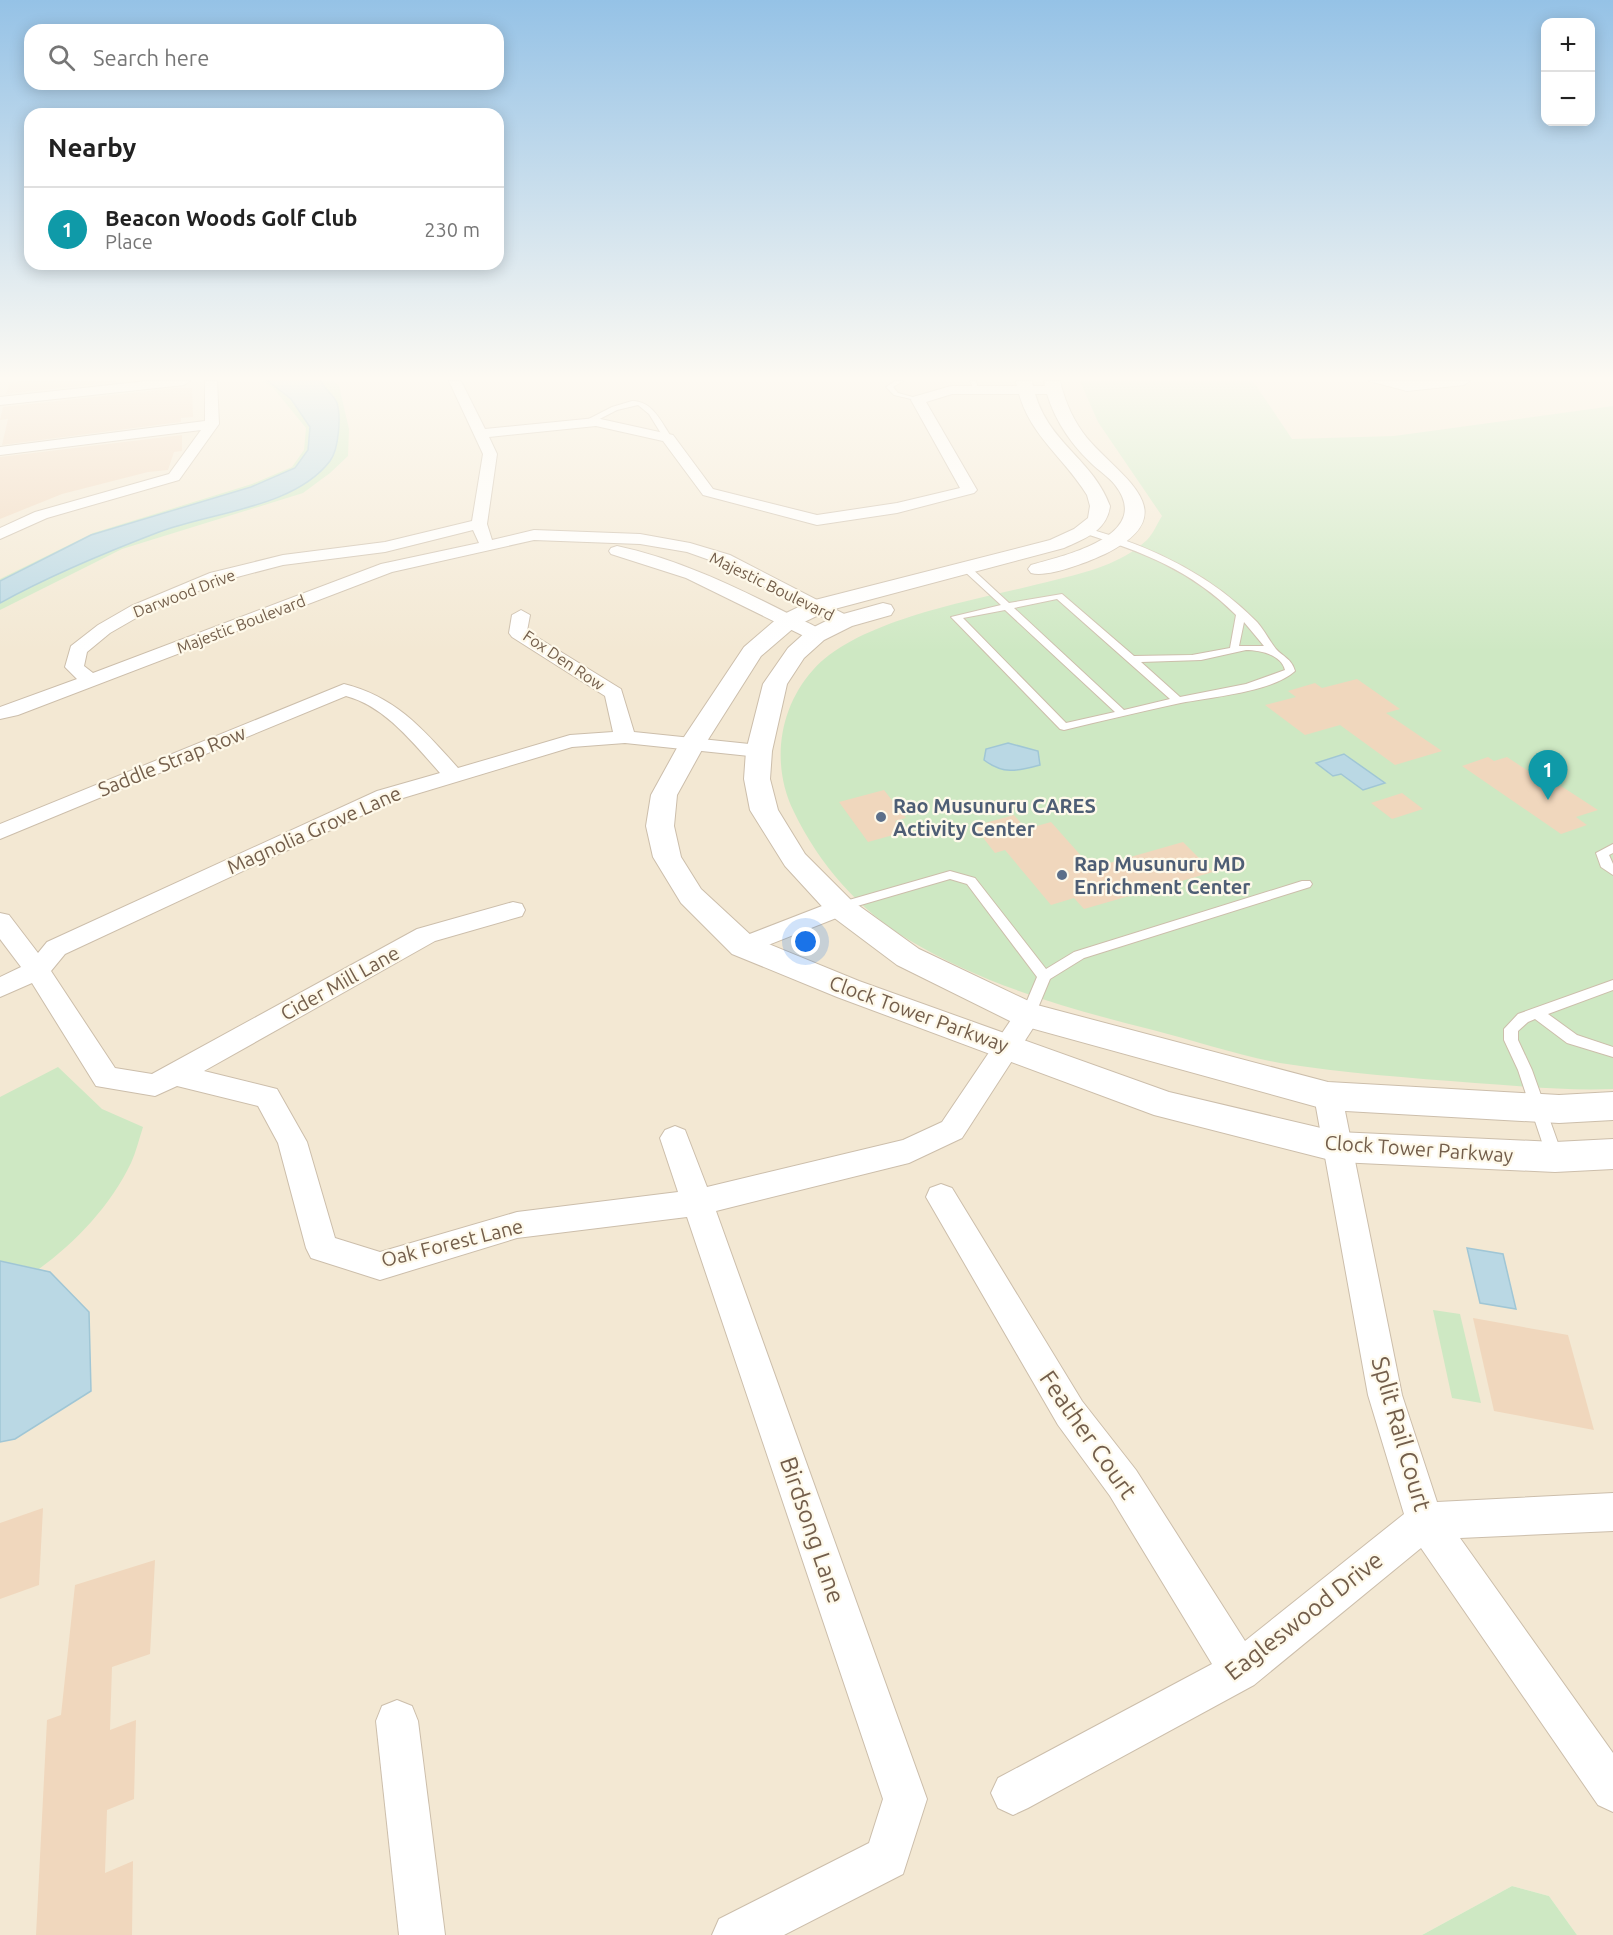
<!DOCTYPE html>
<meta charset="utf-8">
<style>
:root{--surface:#fff;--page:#f2f2f2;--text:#222;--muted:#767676;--line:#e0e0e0;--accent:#784d36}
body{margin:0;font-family:Ubuntu,sans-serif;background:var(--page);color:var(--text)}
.controls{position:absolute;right:18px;top:18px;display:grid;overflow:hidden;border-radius:12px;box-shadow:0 3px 15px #0003}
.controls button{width:54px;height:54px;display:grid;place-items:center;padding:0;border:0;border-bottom:2px solid var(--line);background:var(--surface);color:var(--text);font:30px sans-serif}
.you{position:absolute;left:806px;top:942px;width:21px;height:21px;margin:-15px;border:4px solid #fff;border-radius:50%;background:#1a73e8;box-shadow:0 0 0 9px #1a73e833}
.badge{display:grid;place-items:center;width:39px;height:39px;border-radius:50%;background:var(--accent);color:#fff;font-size:20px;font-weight:700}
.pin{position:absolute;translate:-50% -50px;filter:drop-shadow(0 2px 3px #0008)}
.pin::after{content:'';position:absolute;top:32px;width:21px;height:18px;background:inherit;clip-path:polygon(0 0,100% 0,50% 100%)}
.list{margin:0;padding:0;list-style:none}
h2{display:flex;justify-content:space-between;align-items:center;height:78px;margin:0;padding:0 24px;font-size:26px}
h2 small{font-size:20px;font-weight:400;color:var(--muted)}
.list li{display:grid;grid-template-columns:39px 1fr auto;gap:18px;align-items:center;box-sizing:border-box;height:84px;padding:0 24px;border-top:2px solid var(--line)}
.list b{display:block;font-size:22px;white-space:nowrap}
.list p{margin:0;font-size:20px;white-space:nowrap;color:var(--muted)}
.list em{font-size:20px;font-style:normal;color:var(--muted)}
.icon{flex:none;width:33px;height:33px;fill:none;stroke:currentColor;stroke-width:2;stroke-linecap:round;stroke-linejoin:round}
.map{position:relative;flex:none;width:1613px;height:1935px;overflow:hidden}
.search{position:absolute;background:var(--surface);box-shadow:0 3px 15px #0003;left:24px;top:24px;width:480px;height:66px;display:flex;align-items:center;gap:15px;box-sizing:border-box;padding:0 21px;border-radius:18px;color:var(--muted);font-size:22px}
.panel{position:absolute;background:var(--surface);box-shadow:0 3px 15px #0003;left:24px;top:108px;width:480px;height:162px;border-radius:18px}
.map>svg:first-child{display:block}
.residential{fill:#f3e8d3}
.green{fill:#cee8c3}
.water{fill:#bad8e4;stroke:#a0c6d5;stroke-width:1.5}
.building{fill:#f0d7bd}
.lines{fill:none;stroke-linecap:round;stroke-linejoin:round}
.service-casing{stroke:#ccbeab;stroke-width:2}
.minor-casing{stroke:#ccbeab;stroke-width:2}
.tertiary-casing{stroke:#ccbeab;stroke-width:2}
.service{fill:#fff;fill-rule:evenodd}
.minor{fill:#fff;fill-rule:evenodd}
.tertiary{fill:#fff;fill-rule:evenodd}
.service-dot{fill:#5c6f8a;stroke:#fef9ea;stroke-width:2}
.labels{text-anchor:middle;stroke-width:4.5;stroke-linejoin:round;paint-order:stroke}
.far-street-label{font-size:16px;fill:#735e4b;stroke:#fef9ea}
.street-label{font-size:20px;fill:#735e4b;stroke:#fef9ea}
.service-label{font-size:20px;font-weight:bold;fill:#4e5e75;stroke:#fef9ea;text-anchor:start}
.near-street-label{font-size:24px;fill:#735e4b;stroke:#fef9ea}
</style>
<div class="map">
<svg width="1613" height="1935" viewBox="0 0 1613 1935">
<rect width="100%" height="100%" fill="#fbf5e4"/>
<path class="residential" d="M0,381h1613v1554h-36l-28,-39 -37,-10 -90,49h-1422z"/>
<g class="green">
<path d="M262,381h72l5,5 10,43 -1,27 -18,17 -27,20 -181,56 -122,61v-31l93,-46 159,-49 40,-17 12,-17 2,-22 -32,-39z"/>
<path d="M1080,381h173l39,58 102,-3 219,-30v683c-46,2 -92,-3 -138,-6 -65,-5 -131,-10 -195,-20 -43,-8 -85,-22 -127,-33 -84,-21 -169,-45 -244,-90 -50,-30 -90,-76 -115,-128 -23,-46 -16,-103 19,-142 46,-53 174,-72 242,-90 32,-8 66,-16 92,-40 6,-6 10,-16 15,-24l-64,-94z"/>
<path d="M58,1067l44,42 41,18c-4,12 -7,25 -12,36 -20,42 -55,79 -92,106l-39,-8v-164z"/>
<path d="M1433,1310l27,4 21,89 -29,-5z"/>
<path d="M1512,1886l37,10 28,39h-155z"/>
</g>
<g class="water">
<path d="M268,381h53c3,8 13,14 16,22 4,13 2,46 -7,58 -36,47 -118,51 -171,71 -55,21 -108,43 -159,71v-22l91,-46 160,-48 44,-19 13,-18 2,-23 -19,-28z"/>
<path d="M1008,743l30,8 2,14c-23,6 -36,10 -56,-5l2,-11z"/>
<path d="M1344,754l41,29 -22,7 -22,-16 -8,2 -17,-13z"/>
<path d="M1467,1248l36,6 13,55 -36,-6z"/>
<path d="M0,1261l50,11 39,40 2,79 -76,48 -15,3z"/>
</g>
<g class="building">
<path d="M20,381h104l-118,13 4,-12z"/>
<path d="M176,388h16l1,29 -12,1v4l-179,23 6,-26 -8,1 3,-13z"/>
<path d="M182,435v16l-8,1 -6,18 -20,2 -86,22 -62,25v-62z"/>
<path d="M1357,679l43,30 -14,4 56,38 -47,14 -55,-40 -35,10 -40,-30 31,-8 -8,-6 27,-8 7,5z"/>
<path d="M1488,757l6,4 13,-4 47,31 7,-2 37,24 -22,7 11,8 -26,9 -99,-68z"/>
<path d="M884,790l22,28 -11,3 9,11 -36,10 -29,-40z"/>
<path d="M1402,793l21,16 -31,10 -21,-16z"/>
<path d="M1014,815l12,14 25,-7 41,46 91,-26 30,30 -129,37 -10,-11 -23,7 -46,-55 -10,3 -21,-27z"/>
<path d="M1473,1318l95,17 26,95 -100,-19z"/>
<path d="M43,1508l-4,77 -39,14v-76z"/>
<path d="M155,1560l-5,94 -38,13 -2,63 26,-10 -2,79 -27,11 -2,63 28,-12 -1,74h-96l11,-215 14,-5 14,-130z"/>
</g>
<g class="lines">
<defs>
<g id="service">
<path d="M895,381h8l-10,6 5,6 22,6v2l-26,-6 -8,-8z"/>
<path d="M970,381h6l2,8h-4z"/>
<path d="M632,401c21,0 29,21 40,37l-1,2h-6l-16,-26 -11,-9 -21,5 -31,16 -7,-2 33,-17z"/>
<path d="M1086,528c65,18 124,46 171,94 7,8 12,18 19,27 6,7 16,10 19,22 -24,22 -87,26 -119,33 -37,8 -75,17 -112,26l-4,-1 -109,-112 50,-12 -38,-35v-4h6l40,37 53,-9 72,62 58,-1 38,-7 6,-33c-45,-45 -93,-63 -153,-82l-1,-2zM1057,599l113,100 -46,11 -110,-102zM1005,610l110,102 -49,11 -103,-105zM1244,622l20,24h-25zM1246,650c13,0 35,4 39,20l-39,14 -66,13 -39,-35 60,-2z"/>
<path d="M1613,844v9l-4,2 4,9v11l-12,-8 -5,-14z"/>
<path d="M950,871l25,7 71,91 28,-17 228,-71h8l2,3 -2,3 -226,71 -34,21 -15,36 -2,4h-10l-2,-4 16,-38 -70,-93 -17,-5 -110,32 -6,-4 1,-3z"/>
<path d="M1613,980v10l-65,24 29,21 36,12v10l-46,-14 -32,-24 -7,3 -10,9v9l14,30 31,87 -2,5 -6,1 -6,-1 -2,-5 -29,-87 -14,-30v-11l14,-15z"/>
</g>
<g id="minor">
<path d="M147,381h43l-6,4 -184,20v-8z"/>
<path d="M205,381h12l2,43 -40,56 -132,38 -47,21v-11l35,-16 134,-38 32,-44 -201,25v-8l205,-26z"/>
<path d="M449,381h12l24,48 111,-11 77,17 40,54 104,26 80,-12 63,-15 -49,-88 2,-3 38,-11h103l6,4 -6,4h-102l-26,8 51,88 -3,3 -77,20 -80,12 -114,-30 -40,-54 -67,-15 -107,11 8,17 -10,70 5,16 42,-10 106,4 50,9 40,12 120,62 3,4 -3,4h-12l-120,-62 -31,-11 -47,-8 -106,-4 -142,32 -374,143 -18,4v-12l77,-28 -12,-12 6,-21 27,-21 33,-19 79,-33 73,-18 102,-13 87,-21 11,-67zM473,530l6,13 -98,21 -288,109 -9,-7 3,-14 23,-19 33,-19 79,-33 61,-16 102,-13z"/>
<path d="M1369,381h101l-6,4 -57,6z"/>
<path d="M617,546c61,13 117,40 172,68 11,6 29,11 36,21l-3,4h-12l-124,-61 -75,-24 -2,-3 2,-3z"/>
<path d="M521,610l9,5 -3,16 94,58 13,43 125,13 7,2 3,4 -3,4 -7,2 -134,-14 -53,4 -179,54 -328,153 -14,17 64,97 37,6 265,-145 96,-27 9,2 3,6 -3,6 -87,25 -231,130 73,18 30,53 28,96 45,14 137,-40 161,-20 -18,-54 5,-8 10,-4 10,4 22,57 196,-47 39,-18 77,-114 9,-3 9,3 4,7 -4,7 -75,116 -53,25 -193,48 211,588 -24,75 -119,61h-72l7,-16 150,-76 14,-44 -196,-582 -170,21 -137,42 -69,-22 -5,-10 -28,-105 -20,-37 -81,-20 -22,10 -59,-10 -64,-103 -32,14v-20l21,-10 -21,-28v-26l9,2 29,38 9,-11 330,-151 63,-18c-26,-29 -55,-67 -94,-77l-346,143v-15l344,-140c52,13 79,45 114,84l112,-33 43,-3 -8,-36 -93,-59 -3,-4 3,-18z"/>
<path d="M840,899l9,2 3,6 -3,6 -106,42 -9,-3 -4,-6 4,-6z"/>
<path d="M1328,1085l10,3 4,8 60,299 35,107 176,-9v38l-153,7 153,215v59l-15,-7 -177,-257 -167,137 -226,123 -15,7 -15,-7 -7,-15 7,-15 214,-114 -102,-168 -52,-71 -132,-228 4,-9 11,-4 11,4 130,213 54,69 109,171 159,-127 -36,-119 -54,-299 4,-8z"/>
<path d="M397,1700l15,6 6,15 27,214h-46l-23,-214 6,-15z"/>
</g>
<g id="tertiary">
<path d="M1016,381h16c11,61 59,74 78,125 -3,25 -26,33 -46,42l-237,63 -31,15 -35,30 -57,90 -27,49 -3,31 7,31 20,32 53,49 105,43 310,111 169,40 217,10 58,-3v30l-58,3 -217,-10 -184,-47 -317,-118 -105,-43 -51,-51 -28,-46 -7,-31 5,-31 27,-49 66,-99 36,-31 31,-15 239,-61 24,-11 14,-11 2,-12 -3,-11c-26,-42 -62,-62 -71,-114z"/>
<path d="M1044,381h16c5,21 14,41 27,57 33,39 101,75 18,116 -17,8 -57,24 -74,19l-3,-4 3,-4c32,-9 124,-29 84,-80 -6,-8 -16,-14 -24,-22 -23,-22 -41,-50 -47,-82z"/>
<path d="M883,603l8,2 3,5 -3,5 -39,11 -28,14 -20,18 -17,26 -15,67 -2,28 8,31 27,44 46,46 68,49 118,56 291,77 231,13 54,-3v28l-54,3 -231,-13 -312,-86 -119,-59 -68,-51 -44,-48 -35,-56 -6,-31 2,-28 17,-67 25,-36 20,-18 28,-14z"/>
</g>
</defs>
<use href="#service" class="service-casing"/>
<use href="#minor" class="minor-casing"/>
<use href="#tertiary" class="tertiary-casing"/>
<use href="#service" class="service"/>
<use href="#minor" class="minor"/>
<use href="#tertiary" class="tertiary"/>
</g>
<linearGradient id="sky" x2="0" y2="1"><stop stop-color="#95c2e6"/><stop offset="0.58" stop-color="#fdfaf3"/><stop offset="1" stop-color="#fdfaf3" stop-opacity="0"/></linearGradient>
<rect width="1613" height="652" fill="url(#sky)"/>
<g class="service-dot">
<circle cx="881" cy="817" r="6"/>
<circle cx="1062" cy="875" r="6"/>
</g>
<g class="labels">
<g class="far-street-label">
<text transform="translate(772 586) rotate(26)" y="6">Majestic Boulevard</text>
<text transform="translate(184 593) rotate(-21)" y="6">Darwood Drive</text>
<text transform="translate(241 624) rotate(-21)" y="6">Majestic Boulevard</text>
<text transform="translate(564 660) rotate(34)" y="6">Fox Den Row</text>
</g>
<g class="street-label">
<text transform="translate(172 761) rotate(-22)" y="7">Saddle Strap Row</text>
<text transform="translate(314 830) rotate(-24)" y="7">Magnolia Grove Lane</text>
<text transform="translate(340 983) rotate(-29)" y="7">Cider Mill Lane</text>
<text transform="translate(919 1014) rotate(20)" y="7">Clock Tower Parkway</text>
<text transform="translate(1419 1149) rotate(4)" y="7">Clock Tower Parkway</text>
<text transform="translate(452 1243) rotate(-14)" y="7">Oak Forest Lane</text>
</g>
<g class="service-label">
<text x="893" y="813">Rao Musunuru CARES<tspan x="893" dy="23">Activity Center</tspan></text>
<text x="1074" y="871">Rap Musunuru MD<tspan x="1074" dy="23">Enrichment Center</tspan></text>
</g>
<g class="near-street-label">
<text transform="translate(1401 1434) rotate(74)" y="8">Split Rail Court</text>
<text transform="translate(1088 1435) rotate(55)" y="8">Feather Court</text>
<text transform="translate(812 1530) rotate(71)" y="8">Birdsong Lane</text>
<text transform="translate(1304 1616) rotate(-38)" y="8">Eagleswood Drive</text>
</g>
</g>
</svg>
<div class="controls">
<button>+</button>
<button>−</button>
</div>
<div class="you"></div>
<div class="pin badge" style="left:1548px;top:800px;background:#0f9aa8">1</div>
<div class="search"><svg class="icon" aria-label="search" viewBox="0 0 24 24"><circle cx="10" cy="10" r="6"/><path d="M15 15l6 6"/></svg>Search here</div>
<section class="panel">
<h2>Nearby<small></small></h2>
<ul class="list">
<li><span class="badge" style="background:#0f9aa8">1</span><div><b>Beacon Woods Golf Club</b><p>Place</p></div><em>230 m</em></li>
</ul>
</section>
</div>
